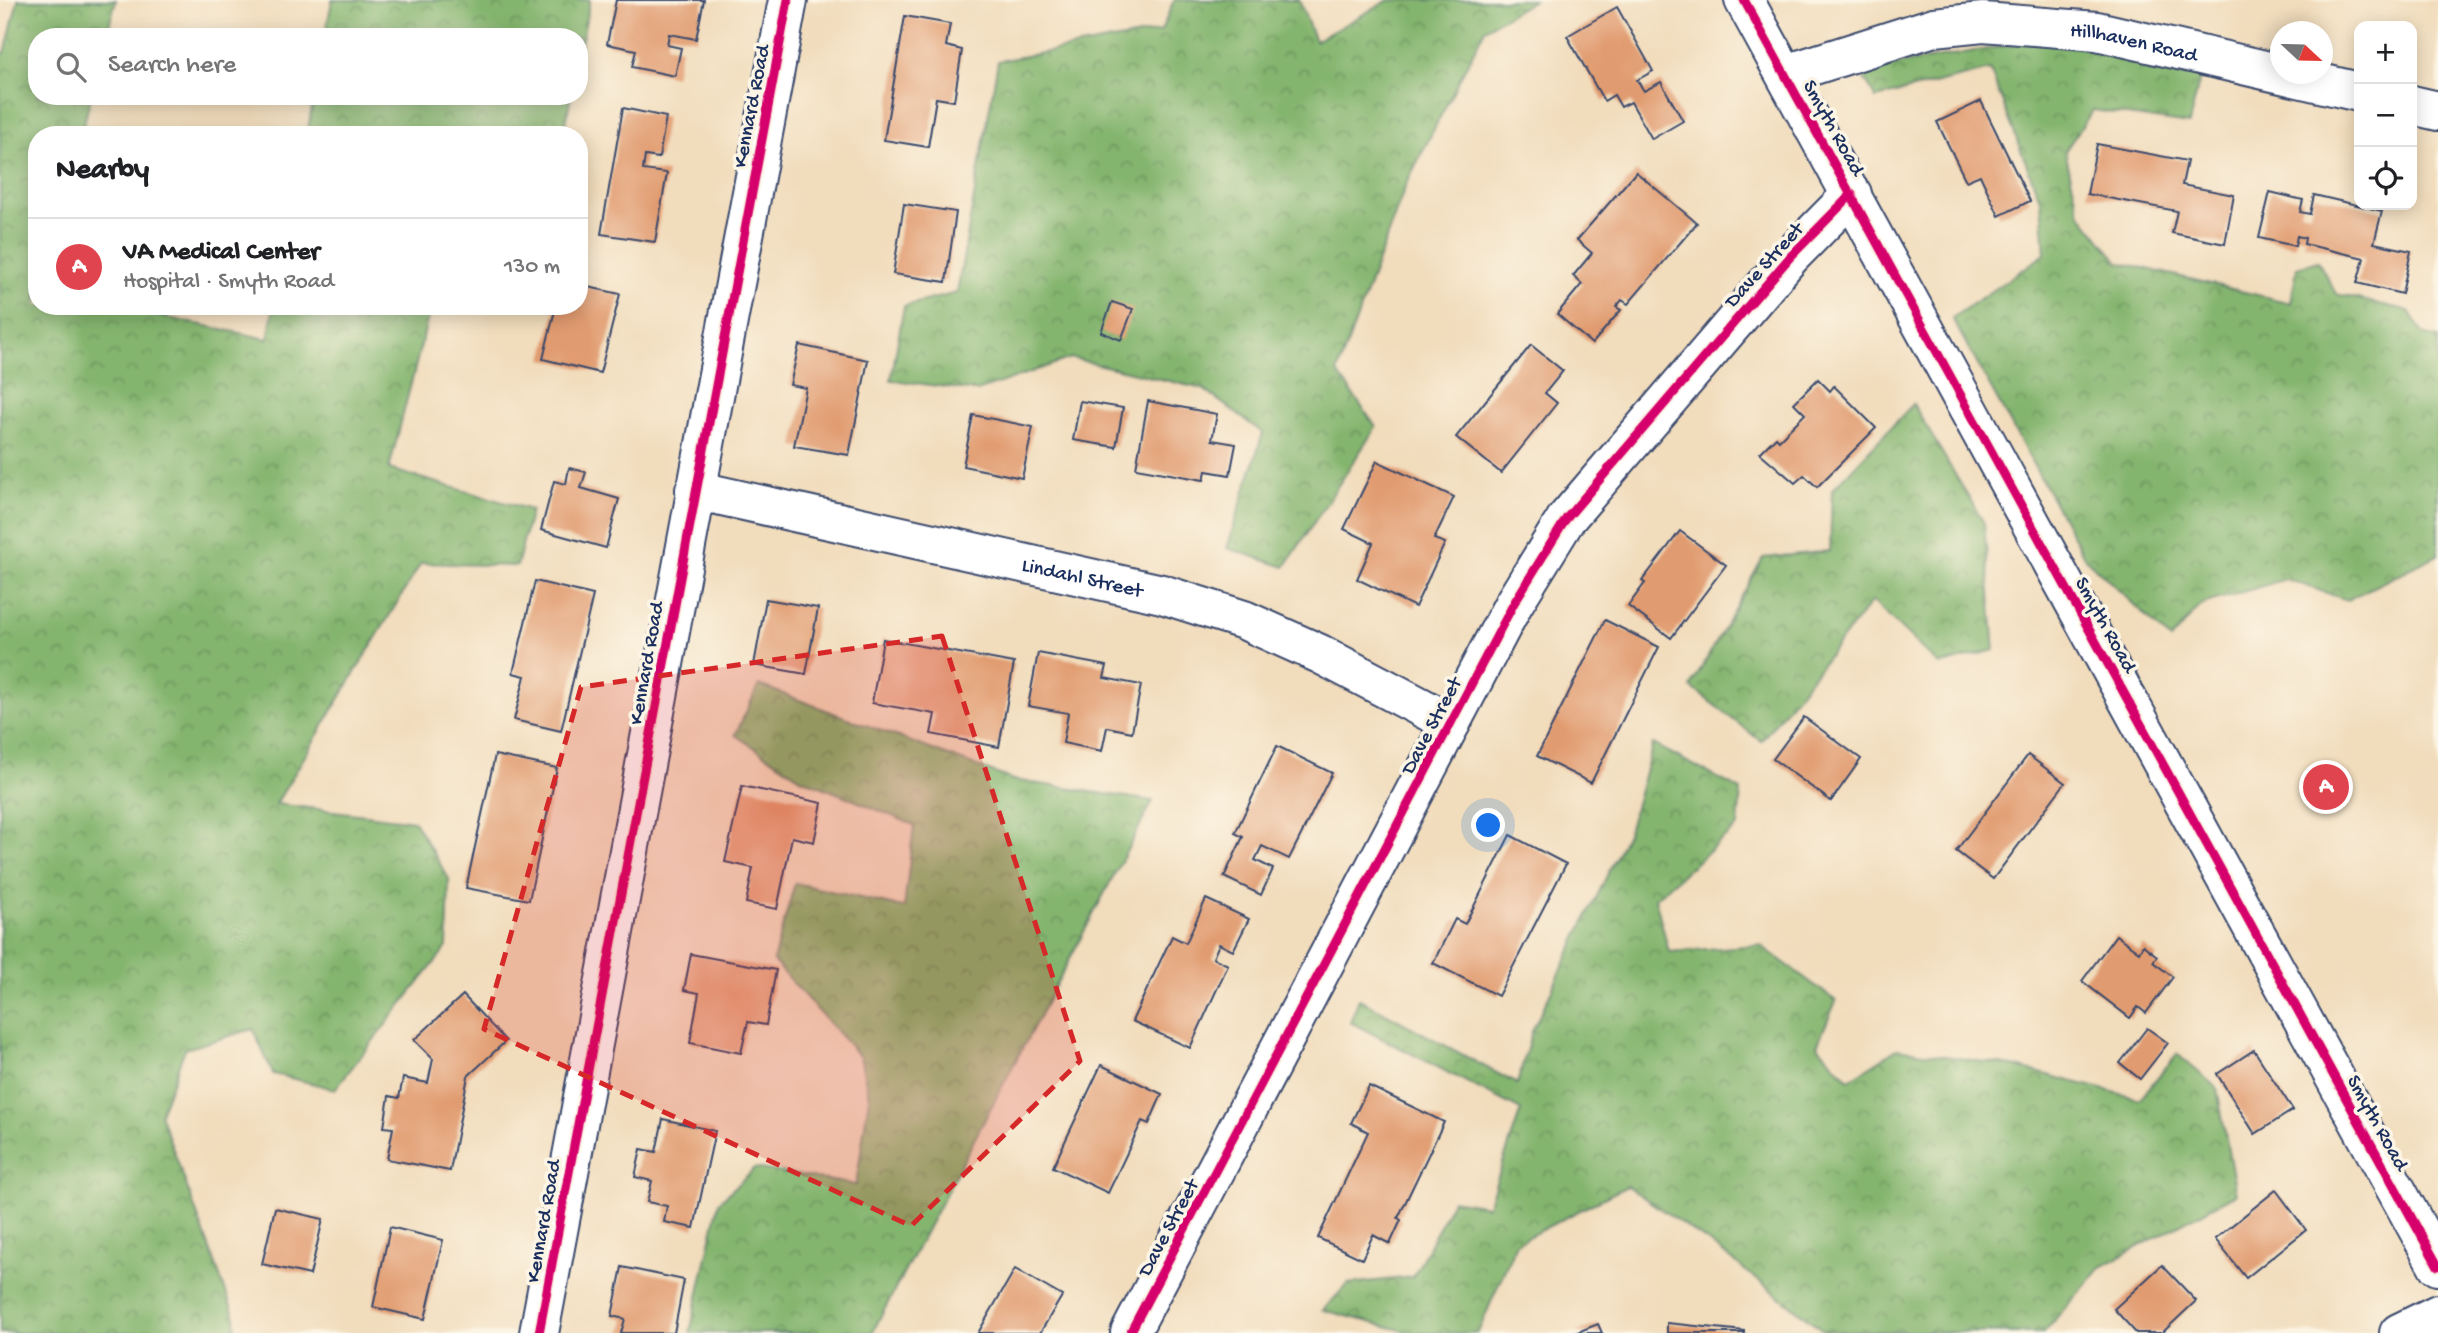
<!DOCTYPE html>
<meta charset="utf-8">
<style>
:root{--surface:#fff;--page:#f6f6f6;--text:#202124;--muted:#757577;--line:#e0e0e0;--accent:#111827}
body{margin:0;font-family:"Gochi Hand",sans-serif;background:var(--page);color:var(--text)}
.controls{position:absolute;right:21px;top:21px;display:grid;overflow:hidden;border-radius:14px;box-shadow:0 4px 18px #0003}
.controls button{width:63px;height:63px;display:grid;place-items:center;padding:0;border:0;border-bottom:2px solid var(--line);background:var(--surface);color:var(--text);font:35px sans-serif}
.compass{position:absolute;left:2270px;top:21px;width:63px;height:63px;border-radius:50%;background:var(--surface);box-shadow:0 4px 18px #0003;rotate:112deg}
.you{position:absolute;left:1489px;top:826px;width:24px;height:24px;margin:-18px;border:5px solid #fff;border-radius:50%;background:#1a73e8;box-shadow:0 0 0 10px #1a73e833}
.badge{display:grid;place-items:center;width:46px;height:46px;border-radius:50%;background:var(--accent);color:#fff;font-size:23px;font-weight:700}
.pin{position:absolute;translate:-50% -50%;border:4px solid #fff;box-shadow:0 2px 7px #0006}
.list{margin:0;padding:0;list-style:none}
h2{display:flex;justify-content:space-between;align-items:center;height:91px;margin:0;padding:0 28px;font-size:30px}
h2 small{font-size:23px;font-weight:400;color:var(--muted)}
.list li{display:grid;grid-template-columns:46px 1fr auto;gap:21px;align-items:center;box-sizing:border-box;height:98px;padding:0 28px;border-top:2px solid var(--line)}
.list b{display:block;font-size:26px;white-space:nowrap}
.list p{margin:0;font-size:23px;white-space:nowrap;color:var(--muted)}
.list em{font-size:23px;font-style:normal;color:var(--muted)}
.icon{flex:none;width:38px;height:38px;fill:none;stroke:currentColor;stroke-width:2;stroke-linecap:round;stroke-linejoin:round}
.map{position:relative;flex:none;width:2438px;height:1333px;overflow:hidden}
.search{position:absolute;background:var(--surface);box-shadow:0 4px 18px #0003;left:28px;top:28px;width:560px;height:77px;display:flex;align-items:center;gap:18px;box-sizing:border-box;padding:0 24px;border-radius:28px;color:var(--muted);font-size:26px}
.panel{position:absolute;background:var(--surface);box-shadow:0 4px 18px #0003;left:28px;top:126px;width:560px;height:189px;border-radius:28px}
.map>svg:first-child{display:block}
.forest{fill:url(#forest-crowns);stroke:#507266;stroke-width:2}
.building{fill:#e19b70}
.lines{fill:none;stroke-linecap:round;stroke-linejoin:round}
.street-casing{stroke:#3b496c;stroke-width:42}
.secondary-casing{stroke:#3b496c;stroke-width:42}
.street{stroke:#fff;stroke-width:38}
.secondary{stroke:#fff;stroke-width:38}
.cycleway-casing{stroke:#fcf5e5;stroke-width:13}
.cycleway{stroke:#d6006c;stroke-width:9}
.marked{fill:#d62828;fill-opacity:0.2;stroke:#d62828;stroke-width:5;stroke-dasharray:14 9;stroke-linejoin:round}
.labels{text-anchor:middle;stroke-width:7;stroke-linejoin:round;paint-order:stroke}
.street-label{font-size:21px;fill:#1b2f5e;stroke:#fcf5e5}
</style>
<div class="map">
<svg width="2438" height="1333" viewBox="0 0 2438 1333">
<defs>
<pattern id="forest-crowns" width="20" height="18" patternUnits="userSpaceOnUse" patternTransform="scale(1.75)"><rect width="20" height="18" fill="#84b56e"/><path d="M2 6a3 3 0 1 1 6 0M12 15a3 3 0 1 1 6 0" fill="none" stroke="#6b945e"/></pattern>
</defs>
<rect width="100%" height="100%" fill="#fcf5e5"/>
<filter id="ink" filterUnits="userSpaceOnUse"><feTurbulence type="fractalNoise" baseFrequency=".0143" numOctaves="2"/><feDisplacementMap in="SourceGraphic" scale="14" xChannelSelector="R" yChannelSelector="G"/><feConvolveMatrix kernelMatrix="1 2 1 2 8 2 1 2 1" color-interpolation-filters="sRGB"/></filter>
<filter id="wash" filterUnits="userSpaceOnUse"><feTurbulence type="fractalNoise" baseFrequency=".00686" numOctaves="4" result="noise"/><feDisplacementMap in="SourceGraphic" scale="28" xChannelSelector="R" yChannelSelector="G"/><feGaussianBlur stdDeviation="1.57" result="paint"/><feColorMatrix in="noise" values="0 0 0 0 0 0 0 0 0 0 0 0 0 0 0 0 0 1.4 0 .05"/><feComposite in="paint" operator="in"/></filter>
<g filter="url(#wash)">
<rect width="100%" height="100%" fill="#f1dcbb"/>
<g class="forest">
<path d="M18,0h98l-10,37h-69v59h54l-10,39h-44v171h75l156,33 6,-33h157l-42,163 142,41 -14,56 -96,-3 -145,241 138,17 35,58 -2,68 -112,142 -62,-15 -20,-45 -68,20 -25,65 75,203 1,16h-236v-1279l5,-1z"/>
<path d="M332,0h258l-11,54v-17h-254z"/>
<path d="M1174,0h125l16,41 74,-41h145l-49,29 -78,153 -70,190 39,55 -91,140 -58,-19 36,-115 -60,-44 -132,-31 -94,33 -86,-11 13,-74 53,-13 41,-232 163,-30z"/>
<path d="M2050,38l151,36 -12,50 -96,-14 -28,41 14,61 39,50 173,41 6,-36 21,-6 18,33 73,17 14,23 15,4v217l-91,45 -61,-21 -84,25 -31,36 -86,-82 -133,-240 93,-64 -4,-52 -51,-132 -114,28 -16,-27z"/>
<path d="M314,96h257l-8,39h-256z"/>
<path d="M1913,404l71,119 11,127 -56,15 -67,-64 -111,140 -70,-54 72,-129 67,-7 2,-61z"/>
<path d="M759,685l254,95 140,21 -281,532h-182l29,-131 36,-34 101,17 13,-88 -9,-40 -87,-96 22,-78 109,25 10,-83 -113,-47 -66,-43z"/>
<path d="M1653,744l88,46 -3,36 -83,72 14,54 91,-7 76,56 -19,44 32,35 48,-31 116,17 127,33 37,-45 40,34 19,106 -135,73 -58,66 -219,-2 -117,-90 -80,-55 -111,57 -38,90h-66l-89,-23 25,-26 65,-7 40,-77 35,6 33,-96 -171,-88 9,-23 158,85 15,-53 96,-199z"/>
</g>
<g id="blocks">
<g class="building">
<path d="M616,0h88l-8,39 -27,-5 -2,11 14,3 -6,28 -43,-9 4,-17 -29,-6z"/>
<path d="M1617,7l36,64 -16,9 7,11 17,-9 22,39 -31,18 -21,-37 -10,5 -7,-12 -10,6 -37,-65z"/>
<path d="M905,16l45,8 -4,22 16,4 -8,51 -18,-3 -8,49 -44,-7z"/>
<path d="M1981,101l49,100 -31,15 -19,-41 -14,6 -29,-59z"/>
<path d="M623,108l43,9 -7,41 -14,-2 -2,14 24,3 -12,69 -54,-8z"/>
<path d="M2097,144l90,17 -5,24 52,10 -9,49 -53,-11 5,-22 -90,-17z"/>
<path d="M1636,172l61,51 -69,81 -6,-4 -6,7 5,3 -29,34 -35,-30 25,-30 -9,-8 19,-23 -15,-13z"/>
<path d="M2270,192l33,8 -3,12 10,2 4,-19 68,16 -8,32 37,8 -9,43 -45,-11 7,-25 -60,-14 1,-6 -8,-2 -2,10 -36,-8z"/>
<path d="M904,204l52,8 -10,70 -53,-8z"/>
<path d="M579,285l41,9 -20,79 -57,-14 13,-53h23z"/>
<path d="M1112,302l21,7 -12,31 -20,-8z"/>
<path d="M799,345l69,15 -19,95 -55,-9 12,-58 -16,-3z"/>
<path d="M1531,345l32,26 -18,22 12,10 -56,70 -45,-36z"/>
<path d="M1818,379l12,12 4,-5 42,42 -59,59 -13,-12 -9,8 -35,-30 16,-16 3,3 26,-26 -11,-11z"/>
<path d="M1080,401l43,7 -7,39 -43,-7z"/>
<path d="M1148,401l69,13 -5,26 24,4 -6,31 -24,-4 -2,9 -68,-12z"/>
<path d="M973,415l60,12 -11,51 -59,-12z"/>
<path d="M1377,461l77,36 -20,42 11,4 -30,64 -58,-28 16,-36 -29,-14z"/>
<path d="M569,468l17,4 -5,16 38,11 -13,49 -65,-18 13,-49 12,3z"/>
<path d="M1680,531l46,34 -55,73 -43,-32 17,-23 -3,-2z"/>
<path d="M535,581l58,14 -32,136 -47,-11 11,-44 -12,-3z"/>
<path d="M766,599l52,9 -12,66 -52,-9z"/>
<path d="M1605,620l54,27 -68,136 -54,-27z"/>
<path d="M883,639l131,24 -15,84 -68,-13 4,-20 -63,-11z"/>
<path d="M1038,653l69,13 -3,12 37,7 -9,47 -25,-5 -5,24 -39,-8 5,-30 -40,-7z"/>
<path d="M1804,717l57,42 -30,42 -58,-42z"/>
<path d="M1277,746l55,27 -43,86 -27,-13 -7,14 18,9 -12,26 -37,-18 19,-40 -8,-4z"/>
<path d="M495,755l62,13 -28,132 -63,-12z"/>
<path d="M2028,755l37,28 -72,96 -37,-28z"/>
<path d="M742,786l80,17 -8,39 -22,-5 -15,72 -31,-6 7,-35 -28,-6z"/>
<path d="M1510,835l56,29 -68,132 -65,-33 22,-44 10,5z"/>
<path d="M1206,899l43,20 -16,32 -14,-7 -6,14 15,7 -38,83 -58,-27 40,-85 14,7z"/>
<path d="M2116,935l23,17 4,-7 14,11 -4,6 20,15 -27,36 -8,-6 -8,11 -48,-37z"/>
<path d="M691,954l85,16 -10,55 -18,-3 -7,31 -51,-10 9,-50 -15,-3z"/>
<path d="M463,995l43,46 -38,35 -18,95 -63,-12 6,-31 -9,-1 5,-31 10,2 4,-20 25,5 5,-24 -19,-19z"/>
<path d="M2147,1028l21,15 -28,36 -20,-16z"/>
<path d="M2254,1050l39,60 -38,24 -38,-60z"/>
<path d="M1101,1065l61,29 -13,30 -7,-3 -34,72 -55,-26z"/>
<path d="M1369,1086l75,36 -46,96 3,2 -11,24 -17,-9 -11,24 -44,-21 50,-106 -17,-9z"/>
<path d="M663,1119l52,12 -21,97 -30,-6 3,-16 -20,-4 5,-21 -17,-4 6,-28 15,3z"/>
<path d="M2276,1190l30,40 -60,48 -31,-39z"/>
<path d="M275,1208l48,11 -13,56 -48,-11z"/>
<path d="M390,1227l53,13 -18,79 -52,-12z"/>
<path d="M2162,1265l34,36 -34,32h-26l-22,-24z"/>
<path d="M622,1267l62,13 -10,53h-53l4,-14 -13,-3z"/>
<path d="M1015,1269l47,27 -22,37h-62z"/>
<path d="M1667,1323l77,8v2h-77z"/>
<path d="M1598,1324l4,9h-27z"/>
</g>
</g>
</g>
<g filter="url(#ink)">
<use href="#blocks" fill-opacity="0" stroke="#3b496c" stroke-width="2"/>
<g class="lines">
<defs>
<g id="street">
<path id="s1" d="M1786,74l148,-47 49,-5 114,9 262,61"/>
<path d="M2412,105l26,6"/>
<path id="s2" d="M695,490l467,104 82,26 76,34 131,69"/>
<path d="M539,1333l249,-1333"/>
<path d="M1130,1333l384,-730 52,-84 224,-262 62,-63"/>
<path d="M2399,1333l39,-19"/>
</g>
<path id="secondary" d="M1744,0l694,1266"/>
</defs>
<use href="#street" class="street-casing"/>
<use href="#secondary" class="secondary-casing"/>
<use href="#street" class="street"/>
<use href="#secondary" class="secondary"/>
<defs>
<g id="cycleway">
<path d="M1744,0l694,1266"/>
<path d="M539,1333l249,-1333"/>
<path d="M1130,1333l384,-730 52,-84 224,-262 62,-63"/>
</g>
</defs>
<use href="#cycleway" class="cycleway-casing"/>
<use href="#cycleway" class="cycleway"/>
</g>
</g>
<path class="marked" d="M942,636l138,425 -169,165 -427,-197 97,-342z"/>
<g class="labels">
<g class="street-label">
<text dy="7" stroke="none"><textPath href="#s1" startOffset="357">Hillhaven Road</textPath></text>
<text transform="translate(750 106) rotate(-79)" y="7">Kennard Road</text>
<text transform="translate(1835 127) rotate(61)" y="7">Smyth Road</text>
<text transform="translate(1763 264) rotate(-48)" y="7">Dave Street</text>
<text dy="7" stroke="none"><textPath href="#s2" startOffset="397">Lindahl Street</textPath></text>
<text transform="translate(2107 624) rotate(61)" y="7">Smyth Road</text>
<text transform="translate(645 663) rotate(-80)" y="7">Kennard Road</text>
<text transform="translate(1430 725) rotate(-62)" y="7">Dave Street</text>
<text transform="translate(2379 1122) rotate(61)" y="7">Smyth Road</text>
<text transform="translate(542 1221) rotate(-80)" y="7">Kennard Road</text>
<text transform="translate(1167 1227) rotate(-62)" y="7">Dave Street</text>
</g>
</g>
</svg>
<div class="controls">
<button>+</button>
<button>−</button>
<button><svg class="icon" aria-label="locate" viewBox="0 0 24 24"><circle cx="12" cy="12" r="6"/><path d="M12 2v4M12 18v4M2 12h4M18 12h4"/></svg></button>
</div>
<svg class="compass" viewBox="-18 -18 36 36"><path d="M0-13l5 13h-10z" fill="#e53935"/><path d="M0 13l5-13h-10z" fill="#757577"/></svg>
<div class="you"></div>
<div class="pin badge" style="left:2326px;top:787px;background:#e0444e">A</div>
<div class="search"><svg class="icon" aria-label="search" viewBox="0 0 24 24"><circle cx="10" cy="10" r="6"/><path d="M15 15l6 6"/></svg>Search here</div>
<section class="panel">
<h2>Nearby<small></small></h2>
<ul class="list">
<li><span class="badge" style="background:#e0444e">A</span><div><b>VA Medical Center</b><p>Hospital · Smyth Road</p></div><em>130 m</em></li>
</ul>
</section>
</div>
